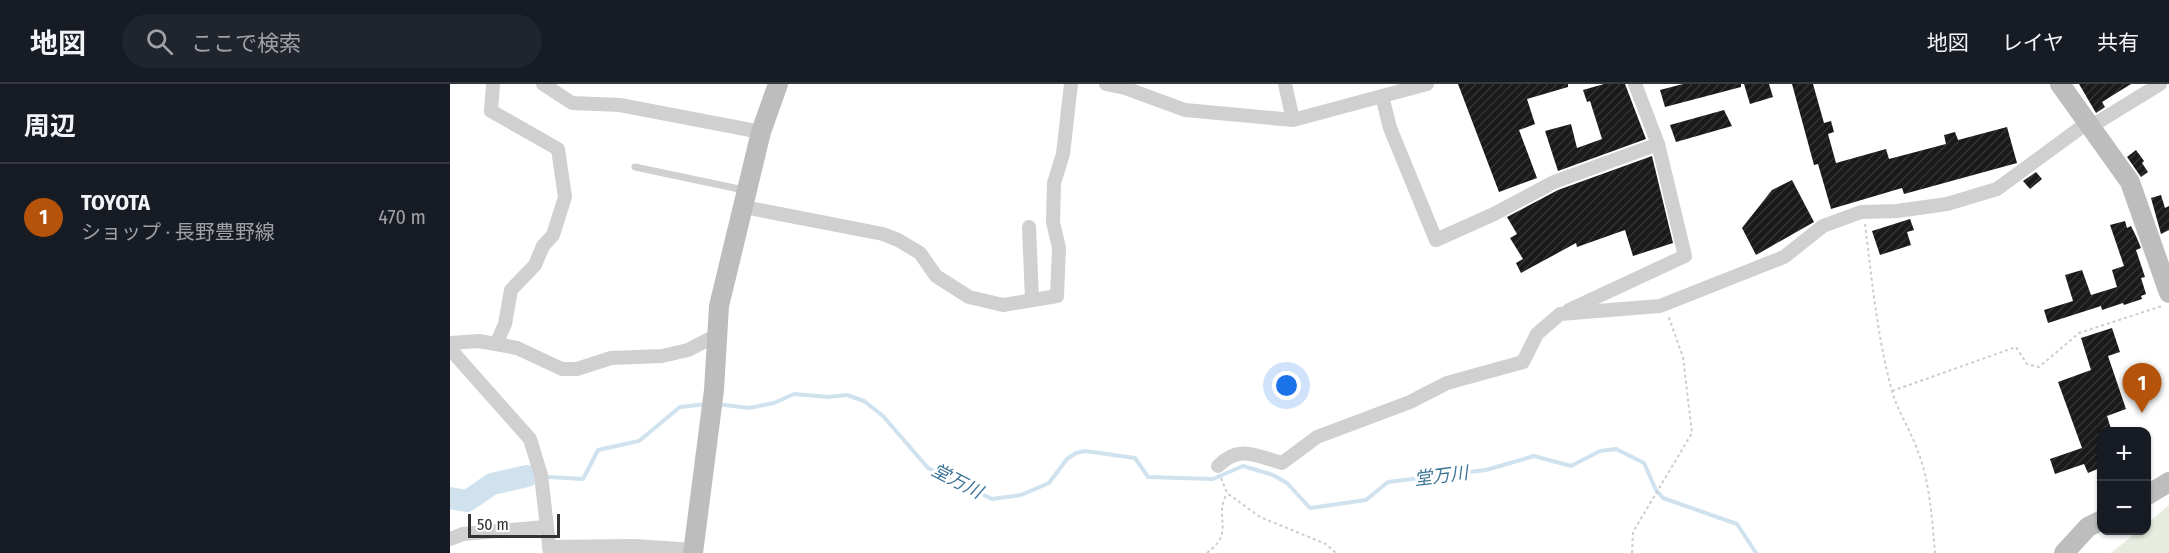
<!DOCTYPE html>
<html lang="ja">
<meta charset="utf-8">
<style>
:root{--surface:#171b24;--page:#20242c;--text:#f1f3f6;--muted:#9ea1a6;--line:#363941;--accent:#b45309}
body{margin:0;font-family:"Fira Sans Condensed","Noto Sans JP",sans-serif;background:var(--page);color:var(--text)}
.controls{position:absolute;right:18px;bottom:18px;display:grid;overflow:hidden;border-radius:12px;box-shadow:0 2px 4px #0004}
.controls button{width:54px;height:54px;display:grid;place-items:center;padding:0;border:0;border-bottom:2px solid var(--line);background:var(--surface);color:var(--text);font:30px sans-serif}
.scale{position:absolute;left:18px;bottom:15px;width:92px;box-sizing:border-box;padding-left:6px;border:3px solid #333;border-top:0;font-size:16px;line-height:21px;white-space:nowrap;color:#333;-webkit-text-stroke:4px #fff;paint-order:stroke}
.you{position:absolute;left:837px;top:302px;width:21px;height:21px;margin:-15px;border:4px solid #fff;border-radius:50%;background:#1a73e8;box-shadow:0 0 0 9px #1a73e833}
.badge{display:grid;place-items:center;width:39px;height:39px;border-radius:50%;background:var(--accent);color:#fff;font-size:20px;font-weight:700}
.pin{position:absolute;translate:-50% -50px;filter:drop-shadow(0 2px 3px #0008)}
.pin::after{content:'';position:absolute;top:32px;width:21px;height:18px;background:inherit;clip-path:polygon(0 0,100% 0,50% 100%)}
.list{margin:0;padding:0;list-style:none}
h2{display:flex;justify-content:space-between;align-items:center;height:78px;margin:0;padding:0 24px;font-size:26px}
h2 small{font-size:20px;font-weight:400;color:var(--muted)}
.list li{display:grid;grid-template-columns:39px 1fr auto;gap:18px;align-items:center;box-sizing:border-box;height:108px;padding:0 24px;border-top:2px solid var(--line)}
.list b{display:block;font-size:22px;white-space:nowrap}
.list p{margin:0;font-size:20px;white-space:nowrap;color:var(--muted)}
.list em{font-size:20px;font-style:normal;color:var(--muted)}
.icon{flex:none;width:33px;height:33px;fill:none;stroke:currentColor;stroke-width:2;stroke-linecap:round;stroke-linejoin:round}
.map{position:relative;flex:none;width:1719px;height:469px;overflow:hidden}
header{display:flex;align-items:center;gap:36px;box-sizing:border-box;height:84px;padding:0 30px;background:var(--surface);border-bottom:2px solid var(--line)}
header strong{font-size:28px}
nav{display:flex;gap:33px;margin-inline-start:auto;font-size:21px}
.search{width:420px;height:54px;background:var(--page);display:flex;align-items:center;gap:15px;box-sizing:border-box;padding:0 21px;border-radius:33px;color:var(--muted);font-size:22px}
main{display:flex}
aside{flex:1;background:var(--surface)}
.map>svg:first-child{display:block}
.garden{fill:#e6ecdf}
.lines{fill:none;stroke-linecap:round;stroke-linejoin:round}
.stream{stroke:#cfe2ee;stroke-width:4}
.river{stroke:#cfe2ee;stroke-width:22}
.building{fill:url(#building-hatch)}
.path{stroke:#cdcdcd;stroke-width:2;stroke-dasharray:3 3;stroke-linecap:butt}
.lane{stroke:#d0d0d0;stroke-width:7}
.street{stroke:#d0d0d0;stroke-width:14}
.secondary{stroke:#bdbdbd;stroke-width:20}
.labels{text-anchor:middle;stroke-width:6;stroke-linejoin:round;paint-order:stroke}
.water-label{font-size:18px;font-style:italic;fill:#3f7597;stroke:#fff}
</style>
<header>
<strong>地図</strong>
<div class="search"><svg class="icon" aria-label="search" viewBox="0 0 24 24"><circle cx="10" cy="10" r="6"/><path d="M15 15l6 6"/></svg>ここで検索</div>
<nav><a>地図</a><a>レイヤ</a><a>共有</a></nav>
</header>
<main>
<aside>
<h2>周辺<small></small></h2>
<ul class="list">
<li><span class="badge">1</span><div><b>TOYOTA</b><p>ショップ · 長野豊野線</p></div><em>470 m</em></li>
</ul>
</aside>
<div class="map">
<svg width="1719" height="469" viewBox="0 0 1719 469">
<defs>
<pattern id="building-hatch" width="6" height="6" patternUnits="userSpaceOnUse" patternTransform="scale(1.5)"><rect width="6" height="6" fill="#1a1a1a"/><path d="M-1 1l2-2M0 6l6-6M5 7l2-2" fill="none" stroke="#333"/></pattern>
</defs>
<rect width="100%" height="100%" fill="#fff"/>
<path class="garden" d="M1719,421v48h-58l27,-22 8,-1 1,-6z"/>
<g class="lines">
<g class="stream">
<path d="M267,320l32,4 25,-5 20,-9 34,3 19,-2 17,6 19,15 45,52 64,31 29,-4 28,-12 18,-24 9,-6 9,-2 50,7 13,19 65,2 30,-13 30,9 14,8 23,25 56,-8 22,-18 98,-12 48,-14 37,10 29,-15 16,-2 28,14 12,27 7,8 74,26 19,29"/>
<path d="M99,393l34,2 15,-29 41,-9 41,-34 27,-3"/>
</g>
<path class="river" d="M0,414l17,3 25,-17 35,-8"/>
</g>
<g class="building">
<path d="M1008,0h110v3l-41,12 8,25 -16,6 18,48 -38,14z"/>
<path d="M1154,0h21l21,55 -88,32 -13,-40 26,-7 6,24 25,-9 -12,-38 -3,1 -4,-12z"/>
<path d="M1233,0h58v3l-76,20 -5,-17z"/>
<path d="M1294,0h25l4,13 -23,7z"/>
<path d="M1342,0h21l11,39 7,-2 3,11 -6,2 8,29 50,-14 3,10 57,-15 -2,-9 11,-3 3,8 49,-13 10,36 -113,31 -2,-6 -71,21 -13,-45 -4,1z"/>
<path d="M1629,0h52l-29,18 3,5 -9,6z"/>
<path d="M1274,26l8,16 -56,16 -6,-17z"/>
<path d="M1686,66l8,11 -2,2 6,9 -7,5 -14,-20z"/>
<path d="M1202,72l21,87 -40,13 -8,-26 -48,17 -1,-4 -55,30 -5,-10 7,-4 -13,-21 7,-4 -10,-17 51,-27z"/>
<path d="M1586,88l6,7 -12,10 -7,-8z"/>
<path d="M1342,96l22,42 -58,33 -14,-27 30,-38z"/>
<path d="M1711,111l4,13 4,-2v24l-8,4 -10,-36z"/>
<path d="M1460,135l4,11 -7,2 4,13 -31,10 -8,-24z"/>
<path d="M1675,137l2,7 4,-2 5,10 5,12 -5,2 9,27 -4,1 5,16 -5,2 1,3 -18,6 -1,-2 -21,7 -1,-4 -53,17 -4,-13 29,-9 -8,-26 17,-5 9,25 26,-8 -5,-17 12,-4 -14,-41z"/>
<path d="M1662,244l8,24 -12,4 18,53 -19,7 5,16h-10v35l-14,6 -4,-9 -29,10 -5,-15 32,-11 -24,-66 33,-12 -10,-32z"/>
</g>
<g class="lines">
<g class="path">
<path d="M1415,140c7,56 12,112 27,167 6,21 18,38 25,58 13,32 15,70 18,104"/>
<path d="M1442,307l124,-44 11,17 12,3 40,-34 83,-27"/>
<path d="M771,394l6,15 33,24 66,27 10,9"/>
<path d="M757,469c29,-22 6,-34 20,-60"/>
<path d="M1182,469l1,-21 59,-99 -9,-76 -15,-42"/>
</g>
<path class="lane" d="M185,83l109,23"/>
<g class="street">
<path d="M43,0l-2,27 67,38 7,48 -12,38 -10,11 -8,19 -24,25 -6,34 -9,20"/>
<path d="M93,0l29,19 48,2 141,27"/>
<path d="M656,0l19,4 60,22 108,10 134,-36"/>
<path d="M835,0l8,36"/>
<path d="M932,12l8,32 46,112 58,-26 60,-32 104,-38"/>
<path d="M1640,43l70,-43"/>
<path d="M294,123l139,27 15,6 22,13 16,23 33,21 34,8 54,-9 2,-48 -6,-26 1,-39 9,-29 8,-70"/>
<path d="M579,143l3,72"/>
<path d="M1119,226l116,-54 -27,-112 -23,-60"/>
<path d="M0,259l29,-2 38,7 45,21h15l34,-11 51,-2 26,-6 29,-15"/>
<path d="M0,265l80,90 11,36 9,78"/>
<path d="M768,382c21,-22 39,-10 64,-3l35,-26 93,-35 37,-19 76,-21 14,-28 23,-20 100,-8 124,-49 39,-31 38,-14 36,-1 50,-7 50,-15 90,-66"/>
<path d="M0,455l13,-5 82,-7"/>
<path d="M99,463l86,-1 58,4"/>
</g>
<g class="secondary">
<path d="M1610,0l70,98 39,111"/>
<path d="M1696,412l23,-14"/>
<path d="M243,469l21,-163 5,-84 42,-174 17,-48"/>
<path d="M1614,469l24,-26 14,-7"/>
</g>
</g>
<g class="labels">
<g class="water-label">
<text transform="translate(991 392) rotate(-7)" y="6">堂万川</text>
<text transform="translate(507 397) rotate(27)" y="6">堂万川</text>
</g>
</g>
</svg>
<div class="controls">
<button>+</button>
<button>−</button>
</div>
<div class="scale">50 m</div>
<div class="you"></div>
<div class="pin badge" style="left:1692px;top:329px">1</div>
</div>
</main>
